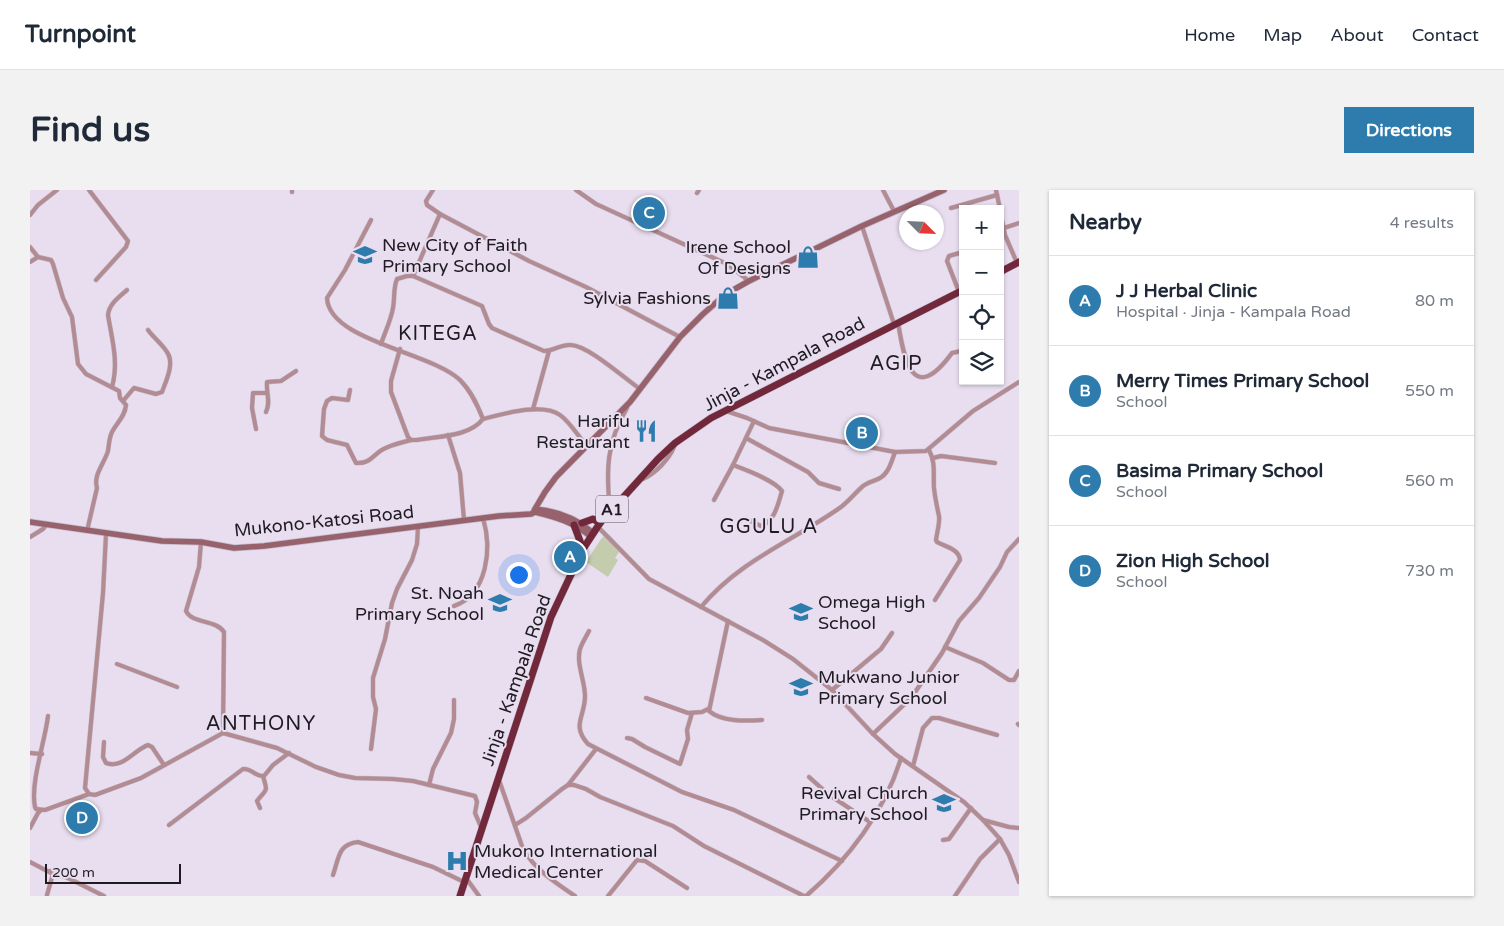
<!DOCTYPE html>
<meta charset="utf-8">
<style>
:root{--surface:#fff;--page:#f2f2f3;--text:#1f2937;--muted:#747a83;--line:#e0e1e3;--accent:#2d7cad}
body{margin:0;font-family:"Varela Round",sans-serif;background:var(--page);color:var(--text)}
.controls{position:absolute;right:15px;top:15px;display:grid;overflow:hidden;border-radius:0px;box-shadow:0 1px 4px #0004}
.controls button{width:45px;height:45px;display:grid;place-items:center;padding:0;border:0;border-bottom:1px solid var(--line);background:var(--surface);color:var(--text);font:25px sans-serif}
.compass{position:absolute;left:869px;top:15px;width:45px;height:45px;border-radius:50%;background:var(--surface);box-shadow:0 1px 4px #0004;rotate:114deg}
.scale{position:absolute;left:15px;bottom:12px;width:136px;box-sizing:border-box;padding-left:5px;border:2px solid #1f1b22;border-top:0;font-size:14px;line-height:18px;white-space:nowrap;color:#1f1b22;-webkit-text-stroke:4px #e8def0;paint-order:stroke}
.you{position:absolute;left:488px;top:384px;width:18px;height:18px;margin:-12px;border:4px solid #fff;border-radius:50%;background:#1a73e8;box-shadow:0 0 0 8px #1a73e833}
.badge{display:grid;place-items:center;width:32px;height:32px;border-radius:50%;background:var(--accent);color:#fff;font-size:16px;font-weight:700}
.pin{position:absolute;translate:-50% -50%;border:2px solid #fff;box-shadow:0 1px 5px #0006}
.list{margin:0;padding:0;list-style:none}
h2{display:flex;justify-content:space-between;align-items:center;height:65px;margin:0;padding:0 20px;font-size:21px}
h2 small{font-size:16px;font-weight:400;color:var(--muted)}
.list li{display:grid;grid-template-columns:32px 1fr auto;gap:15px;align-items:center;box-sizing:border-box;height:90px;padding:0 20px;border-top:1px solid var(--line)}
.list b{display:block;font-size:19px;white-space:nowrap}
.list p{margin:0;font-size:16px;white-space:nowrap;color:var(--muted)}
.list em{font-size:16px;font-style:normal;color:var(--muted)}
.icon{flex:none;width:28px;height:28px;fill:none;stroke:currentColor;stroke-width:2;stroke-linecap:round;stroke-linejoin:round}
.map{position:relative;flex:none;width:989px;height:706px;overflow:hidden;border-radius:0px}
header{display:flex;align-items:center;gap:30px;box-sizing:border-box;height:70px;padding:0 25px;background:var(--surface);border-bottom:1px solid var(--line)}
header strong{font-size:24px}
nav{display:flex;gap:28px;margin-inline-start:auto;font-size:18px}
.intro{display:flex;align-items:center;justify-content:space-between;box-sizing:border-box;height:120px;padding:0 30px}
h1{margin:0;font-size:35px}
.button{padding:12px 22px;border-radius:0px;background:var(--accent);color:#fff;font-size:18px;font-weight:700}
main{display:flex;gap:30px;padding:0 30px}
aside{flex:1;background:var(--surface);border-radius:0px;box-shadow:0 1px 4px #0004}
.map>svg:first-child{display:block}
.green{fill:#c3cdad}
.lines{fill:none;stroke-linecap:round;stroke-linejoin:round}
.street-casing{stroke:#c4bbcb;stroke-width:5}
.secondary-casing{stroke:#c4bbcb;stroke-width:7}
.highway-casing{stroke:#c4bbcb;stroke-width:8}
.street{stroke:#b28c92;stroke-width:4}
.secondary{stroke:#98626c;stroke-width:5.5}
.highway{stroke:#72283b;stroke-width:7}
.labels{text-anchor:middle;stroke-width:4;stroke-linejoin:round;paint-order:stroke}
.shield{fill:#e8def0;stroke:#5b5660;stroke-width:1}
.shield-label{font-size:16px;font-weight:bold;fill:#1f1b22}
.poi-label{font-size:18px;fill:#1f1b22;stroke:#e8def0;text-anchor:end}
.street-label{font-size:18px;fill:#1f1b22;stroke:#e8def0}
.quarter-label{font-size:20px;letter-spacing:1px;fill:#1f1b22;stroke:#e8def0}
</style>
<header>
<strong>Turnpoint</strong>
<nav><a>Home</a><a>Map</a><a>About</a><a>Contact</a></nav>
</header>
<div class="intro"><h1>Find us</h1><a class="button">Directions</a></div>
<main>
<div class="map">
<svg width="989" height="706" viewBox="0 0 989 706">
<rect width="100%" height="100%" fill="#e8def0"/>
<path class="green" d="M576,344l4,1 11,14 -6,9 3,2 -10,17 -22,-15 15,-23z"/>
<g class="lines">
<defs>
<g id="street">
<path d="M59,0l39,51 -2,6 -30,33"/>
<path d="M262,0v2"/>
<path d="M403,0l-7,11 1,4 13,9 89,47 57,26 94,50"/>
<path d="M546,0l20,14 131,60 22,17"/>
<path d="M853,0l11,21"/>
<path d="M966,0l4,19"/>
<path d="M667,3l2,-3"/>
<path d="M921,18l46,-13"/>
<path d="M970,21l5,24 12,28"/>
<path d="M0,25l8,-10 19,-15"/>
<path d="M341,30l-26,50 -18,28c2,43 104,54 133,82 11,11 17,24 23,39 20,-5 59,-17 77,-4 10,7 18,21 26,30"/>
<path d="M832,36l32,98"/>
<path d="M974,38l15,-5"/>
<path d="M0,57l8,10 13,3 2,4 10,34 9,19 6,47 8,10 33,17 1,7 6,7c-1,12 -9,17 -14,27 -3,6 -3,13 -4,19 -4,13 -15,24 -11,37l-10,43"/>
<path d="M0,72l8,-5"/>
<path d="M383,86l27,-62"/>
<path d="M929,102l-12,-31 2,-5 14,-4"/>
<path d="M868,132c6,39 15,84 54,31l9,-2"/>
<path d="M351,154c4,-12 10,-24 12,-36 2,-11 0,-19 4,-29l10,-3h6l69,30 7,18 3,4 52,23c10,0 17,-7 27,-6 18,1 53,33 69,44"/>
<path d="M370,159l-9,32v11l17,45 3,3h6c21,-4 52,-3 66,-21"/>
<path d="M82,197c7,-25 0,-47 -4,-72 1,-11 11,-18 19,-25"/>
<path d="M320,200l-2,10 -16,-2 -5,3 -3,8 -2,27 5,4 20,5 9,18c17,1 17,-11 32,-16 7,-3 15,-5 23,-7"/>
<path d="M93,211l11,-13 22,6 6,-2c4,-11 13,-29 5,-40 -5,-8 -13,-14 -19,-22"/>
<path d="M503,219l16,-58"/>
<path d="M696,221l21,7 22,10 126,24 31,-1 47,-40 46,-29"/>
<path d="M236,222c5,-10 0,-19 1,-30l14,-1 15,-10"/>
<path d="M226,239l-4,-21 1,-15h14"/>
<path d="M418,245l12,38 4,47"/>
<path d="M716,248l62,34 11,11 20,6"/>
<path d="M899,260c7,13 4,24 5,38 1,10 3,19 5,28 1,7 -2,16 -3,24l1,2c9,5 22,7 23,18l-25,40"/>
<path d="M903,268l8,-2 54,7"/>
<path d="M613,289c13,-6 26,-20 31,-32"/>
<path d="M684,310l19,-35"/>
<path d="M580,321c-4,-40 -4,-68 17,-103"/>
<path d="M716,329l15,7c14,-5 17,-22 21,-35 -8,-11 -36,-21 -49,-26l21,-44"/>
<path d="M567,336l52,53 114,61 30,19 39,31 41,44 22,20 69,48 19,18 17,19 9,16 10,27"/>
<path d="M76,344l-3,59 -18,195 4,6 6,1 46,-17 82,-45 54,15 39,19 23,8 16,3 38,1 20,2 62,15 2,6 -2,11 6,14"/>
<path d="M0,347l13,-8 4,-5"/>
<path d="M171,352l-2,25 -13,44c6,13 29,8 38,21l-1,101"/>
<path d="M424,416c34,-12 38,-58 29,-88"/>
<path d="M671,417c39,-47 92,-66 140,-100 8,-6 14,-14 22,-21 5,-4 12,-5 17,-8 9,-5 12,-18 15,-26"/>
<path d="M698,431l-19,90c13,11 36,10 53,9"/>
<path d="M559,441c-3,6 -7,12 -9,18 -4,15 5,32 5,47 0,21 -14,29 3,48l94,48 52,18 108,51"/>
<path d="M915,457l38,16 26,17h5l5,-9"/>
<path d="M87,474l60,23"/>
<path d="M802,500l49,-41 11,-16"/>
<path d="M616,508l42,15 14,-1 6,-3"/>
<path d="M18,526c-3,26 -18,67 -13,91l1,2 9,1 44,-16"/>
<path d="M988,534l1,1"/>
<path d="M843,544l38,-36 31,-45 17,-32 20,-23 21,-31 7,-15 12,-13"/>
<path d="M597,548l5,1 13,8 35,17 8,-25 -1,-9 5,-17"/>
<path d="M74,552l-1,15 3,6c17,6 28,-13 42,-18l4,2 12,18"/>
<path d="M341,559l5,-40 -3,-12v-19l12,-39 7,-36 5,-14 15,-29 5,-16 1,-17"/>
<path d="M0,563l12,1"/>
<path d="M883,576l10,-38 9,-10h7l58,17"/>
<path d="M779,587l19,17 42,28"/>
<path d="M469,590l24,69c13,22 32,33 52,47"/>
<path d="M399,595l4,-16 18,-36 3,-14v-19"/>
<path d="M538,595l28,-36"/>
<path d="M230,618l-3,-7c10,-13 11,-8 6,-25"/>
<path d="M953,630l26,7 10,1"/>
<path d="M139,635l74,-56c9,-1 12,8 21,7l9,-11 16,-12"/>
<path d="M485,635l11,-7 36,-29 6,-4h6l12,4 14,8 73,29 31,20 100,50"/>
<path d="M0,638l8,-15 3,-3"/>
<path d="M913,650l6,-1 22,-31"/>
<path d="M0,672l23,12 -6,21"/>
<path d="M20,681l20,8 34,17"/>
<path d="M303,685c6,-17 5,-31 25,-33l75,25 31,15"/>
<path d="M436,688l13,18"/>
<path d="M578,706l29,-36 8,1 42,27"/>
<path d="M776,706c42,-36 79,-85 95,-138"/>
<path d="M925,706l25,-37 20,-20"/>
</g>
<g id="secondary">
<path d="M504,321l1,-2c22,2 41,9 57,23"/>
<path d="M505,322v-3l10,-17 11,-15 74,-75 50,-65 23,-23 23,-20 23,-13 113,-55 82,-36"/>
<path d="M0,332l132,19 39,1 33,6 30,-2 235,-30 32,-2 4,-2c21,5 38,10 55,24"/>
</g>
<g id="highway">
<path d="M970,82l19,-10"/>
<path d="M552,333l11,-4 7,4"/>
<path d="M544,335l9,24"/>
<path d="M430,706l91,-279 32,-68 17,-26 58,-64 17,-16 36,-25 252,-128"/>
</g>
</defs>
<use href="#street" class="street-casing"/>
<use href="#secondary" class="secondary-casing"/>
<use href="#highway" class="highway-casing"/>
<use href="#street" class="street"/>
<use href="#secondary" class="secondary"/>
<use href="#highway" class="highway"/>
</g>
<defs>
<symbol id="school-bare" viewBox="-9 -9 18 18"><path d="M0-5L7-2L0 1L-7-2ZM-4 1L0 2.5L4 1V4Q0 6-4 4Z" fill="#2d7cad" stroke="#e8def0" stroke-width="2.5" paint-order="stroke"/></symbol>
<symbol id="shop-bare" viewBox="-9 -9 18 18"><path d="M-5-2.5h2.3a2.7 3.5 0 0 1 5.4 0H5L5.5 6h-11ZM-1.5-2.5h3a1.5 2.3 0 0 0-3 0Z" fill="#2d7cad" stroke="#e8def0" stroke-width="2.5" paint-order="stroke"/></symbol>
<symbol id="restaurant-bare" viewBox="-9 -9 18 18"><path d="M-5-6h1v4h1v-4h1v4h1v-4h1v5L-1.5 .5V6h-2V.5L-5-1ZM5-6V6H3V1.5H1.5Q1.5-4 5-6Z" fill="#2d7cad" stroke="#e8def0" stroke-width="2.5" paint-order="stroke"/></symbol>
<symbol id="hospital-bare" viewBox="-9 -9 18 18"><path d="M-5-5h3v3.5h4V-5h3V5h-3V1.5h-4V5h-3Z" fill="#2d7cad" stroke="#e8def0" stroke-width="2.5" paint-order="stroke"/></symbol>
</defs>
<g fill-rule="evenodd">
<use href="#school-bare" x="319" y="49" width="32" height="32"/>
<use href="#shop-bare" x="762" y="51" width="32" height="32"/>
<use href="#shop-bare" x="682" y="92" width="32" height="32"/>
<use href="#restaurant-bare" x="600" y="225" width="32" height="32"/>
<use href="#school-bare" x="454" y="397" width="32" height="32"/>
<use href="#school-bare" x="755" y="406" width="32" height="32"/>
<use href="#school-bare" x="755" y="481" width="32" height="32"/>
<use href="#school-bare" x="898" y="597" width="32" height="32"/>
<use href="#hospital-bare" x="411" y="655" width="32" height="32"/>
</g>
<g class="labels">
<rect class="shield" x="566" y="305.5" width="32" height="27" rx="4"/>
<g class="shield-label">
<text x="582" y="325">A1</text>
</g>
<g class="poi-label">
<text x="352" y="61" text-anchor="start">New City of Faith<tspan x="352" dy="21">Primary School</tspan></text>
<text x="761" y="63">Irene School<tspan x="761" dy="21">Of Designs</tspan></text>
<text x="681" y="114">Sylvia Fashions</text>
<text x="600" y="237">Harifu<tspan x="600" dy="21">Restaurant</tspan></text>
<text x="454" y="409">St. Noah<tspan x="454" dy="21">Primary School</tspan></text>
<text x="788" y="418" text-anchor="start">Omega High<tspan x="788" dy="21">School</tspan></text>
<text x="788" y="493" text-anchor="start">Mukwano Junior<tspan x="788" dy="21">Primary School</tspan></text>
<text x="898" y="609">Revival Church<tspan x="898" dy="21">Primary School</tspan></text>
<text x="444" y="667" text-anchor="start">Mukono International<tspan x="444" dy="21">Medical Center</tspan></text>
</g>
<g class="street-label">
<text transform="translate(754 174) rotate(-28)" y="6">Jinja - Kampala Road</text>
<text transform="translate(294 331) rotate(-6)" y="6">Mukono-Katosi Road</text>
<text transform="translate(486 490) rotate(-71)" y="6">Jinja - Kampala Road</text>
</g>
<g class="quarter-label">
<text x="408" y="150">KITEGA</text>
<text x="866" y="180">AGIP</text>
<text x="739" y="343">GGULU A</text>
<text x="231" y="540">ANTHONY</text>
</g>
</g>
</svg>
<div class="controls">
<button>+</button>
<button>−</button>
<button><svg class="icon" aria-label="locate" viewBox="0 0 24 24"><circle cx="12" cy="12" r="6"/><path d="M12 2v4M12 18v4M2 12h4M18 12h4"/></svg></button>
<button><svg class="icon" aria-label="layers" viewBox="0 0 24 24"><path d="M12 4l9 5-9 5-9-5zM3 14l9 5 9-5"/></svg></button>
</div>
<svg class="compass" viewBox="-18 -18 36 36"><path d="M0-13l5 13h-10z" fill="#e53935"/><path d="M0 13l5-13h-10z" fill="#747a83"/></svg>
<div class="scale">200 m</div>
<div class="you"></div>
<div class="pin badge" style="left:540px;top:367px">A</div>
<div class="pin badge" style="left:832px;top:243px">B</div>
<div class="pin badge" style="left:619px;top:23px">C</div>
<div class="pin badge" style="left:52px;top:628px">D</div>
</div>
<aside>
<h2>Nearby<small>4 results</small></h2>
<ul class="list">
<li><span class="badge">A</span><div><b>J J Herbal Clinic</b><p>Hospital · Jinja - Kampala Road</p></div><em>80 m</em></li>
<li><span class="badge">B</span><div><b>Merry Times Primary School</b><p>School</p></div><em>550 m</em></li>
<li><span class="badge">C</span><div><b>Basima Primary School</b><p>School</p></div><em>560 m</em></li>
<li><span class="badge">D</span><div><b>Zion High School</b><p>School</p></div><em>730 m</em></li>
</ul>
</aside>
</main>
